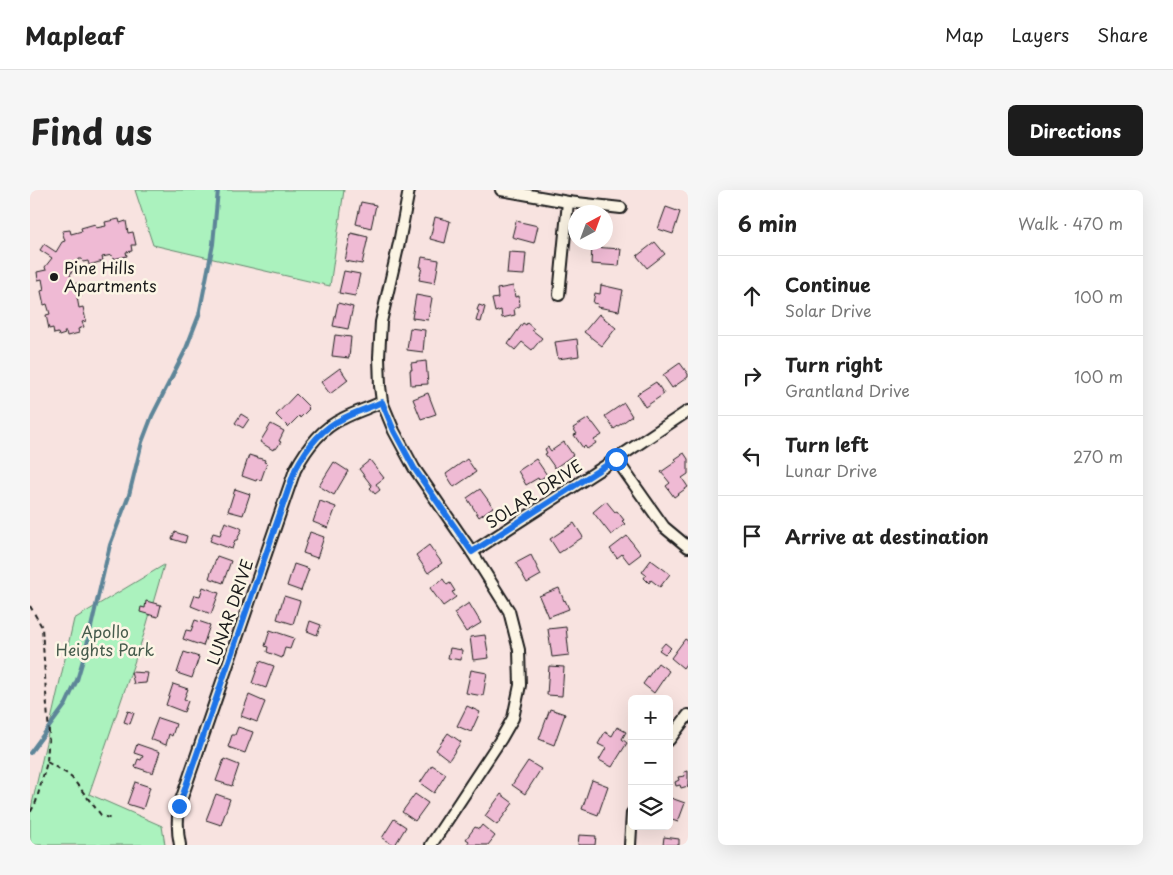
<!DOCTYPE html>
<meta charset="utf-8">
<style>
:root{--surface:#fff;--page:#f6f6f6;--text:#222;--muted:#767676;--line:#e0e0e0;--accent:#1c1c1c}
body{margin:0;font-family:"Playpen Sans",sans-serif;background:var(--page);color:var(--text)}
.controls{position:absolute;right:15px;bottom:15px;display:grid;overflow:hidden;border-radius:8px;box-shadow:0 5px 20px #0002}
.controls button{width:45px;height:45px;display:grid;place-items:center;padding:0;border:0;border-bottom:1px solid var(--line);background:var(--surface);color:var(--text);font:25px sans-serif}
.compass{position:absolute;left:538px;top:15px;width:45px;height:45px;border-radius:50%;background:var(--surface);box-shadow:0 5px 20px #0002;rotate:41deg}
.stop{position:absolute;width:15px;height:15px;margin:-11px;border:4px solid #1a73e8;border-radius:50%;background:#fff}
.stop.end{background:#1a73e8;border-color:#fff;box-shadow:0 1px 5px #0008}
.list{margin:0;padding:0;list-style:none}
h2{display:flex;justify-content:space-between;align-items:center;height:65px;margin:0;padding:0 20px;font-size:21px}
h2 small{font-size:16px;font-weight:400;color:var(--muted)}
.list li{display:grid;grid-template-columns:32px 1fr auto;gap:15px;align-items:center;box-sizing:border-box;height:80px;padding:0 20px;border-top:1px solid var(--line)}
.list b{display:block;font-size:19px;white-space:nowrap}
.list p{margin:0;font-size:16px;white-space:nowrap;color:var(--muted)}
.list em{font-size:16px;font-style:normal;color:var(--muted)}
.icon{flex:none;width:28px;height:28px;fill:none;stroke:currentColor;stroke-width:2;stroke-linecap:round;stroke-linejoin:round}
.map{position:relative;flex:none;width:658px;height:655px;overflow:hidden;border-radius:8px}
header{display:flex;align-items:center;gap:30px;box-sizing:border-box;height:70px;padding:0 25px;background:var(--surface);border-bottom:1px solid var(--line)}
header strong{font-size:24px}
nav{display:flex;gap:28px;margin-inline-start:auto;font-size:18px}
.intro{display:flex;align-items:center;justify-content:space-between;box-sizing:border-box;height:120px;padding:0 30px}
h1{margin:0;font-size:35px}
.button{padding:12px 22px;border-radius:8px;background:var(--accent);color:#fff;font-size:18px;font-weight:700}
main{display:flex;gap:30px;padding:0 30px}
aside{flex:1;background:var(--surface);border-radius:8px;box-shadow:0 5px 20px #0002}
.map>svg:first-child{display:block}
.green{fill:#abf2be;stroke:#64876d}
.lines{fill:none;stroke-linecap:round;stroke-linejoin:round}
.stream{stroke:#5d8598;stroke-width:4}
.building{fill:#efbad4;stroke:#1c1c1c}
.minor-casing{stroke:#1c1c1c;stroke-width:14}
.path{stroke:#1c1c1c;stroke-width:2;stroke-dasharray:5 4;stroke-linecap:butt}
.minor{stroke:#fcf5e5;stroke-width:10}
.route{stroke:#1a73e8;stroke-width:6}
.poi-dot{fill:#1c1c1c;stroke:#fcf5e5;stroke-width:2}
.labels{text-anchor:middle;stroke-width:5;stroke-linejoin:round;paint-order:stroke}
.poi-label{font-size:16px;fill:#1c1c1c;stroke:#fcf5e5;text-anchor:start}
.street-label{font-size:16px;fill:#1c1c1c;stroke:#fcf5e5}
.park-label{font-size:16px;fill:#475c4d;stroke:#fcf5e5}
</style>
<header>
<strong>Mapleaf</strong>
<nav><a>Map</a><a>Layers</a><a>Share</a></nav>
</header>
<div class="intro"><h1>Find us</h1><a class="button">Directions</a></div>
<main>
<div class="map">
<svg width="658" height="655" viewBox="0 0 658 655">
<rect width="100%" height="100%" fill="#f8e3e0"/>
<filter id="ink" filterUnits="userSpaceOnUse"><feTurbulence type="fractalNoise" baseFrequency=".02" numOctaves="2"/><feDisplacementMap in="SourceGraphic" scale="10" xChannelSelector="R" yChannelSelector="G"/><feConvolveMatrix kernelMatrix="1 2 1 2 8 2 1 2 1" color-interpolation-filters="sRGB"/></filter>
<g filter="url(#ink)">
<g class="green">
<path d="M105,0h209l-14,96 -177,-41z"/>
<path d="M134,375l-20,69 -55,160 73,32 3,19h-135v-32l44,-194z"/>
</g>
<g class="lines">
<path class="stream" d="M0,563l36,-49 11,-24 8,-27 25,-108 19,-50 13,-53 10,-26 33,-65 14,-36 14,-71 5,-54"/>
</g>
<g class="building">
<path d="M331,12l15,3 -5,23 -15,-4z"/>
<path d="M636,17l14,5 -7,22 -15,-5z"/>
<path d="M405,27l15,4 -5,22 -15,-4z"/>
<path d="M89,29l1,4 6,-2 2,12 5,-1 3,13h-5l1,6 -6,1 1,4 -14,3 -1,-4 -10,2 1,4 -14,4 -1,-4 -5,1 -1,-3h-3l-9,16 4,9 4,-1 3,14h-4l2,11 4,-1 3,14 -4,1 2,5 -6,2 1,4 -12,3 -1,-4h-2l1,2 -6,2 -1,-3 -4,1 -1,-6 -4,1 -3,-14 4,-1 -3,-10 -3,1 -3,-14 3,-1 -2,-11 -4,1 -1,-8 9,-2 -1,-3 7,-9 -12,-8 4,-6 12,8 6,-10 3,-1 -3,-10 8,-1 1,4 11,-3 -1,-3 14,-4 1,4 10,-2 -1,-4z"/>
<path d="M486,31l22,5 -4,17 -22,-6z"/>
<path d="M321,43l17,4 -6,27 -17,-3z"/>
<path d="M625,52l10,12 -18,14 -10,-12z"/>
<path d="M562,57l29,2 -2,17 -28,-2z"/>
<path d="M479,62l17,1 -2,22 -17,-1z"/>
<path d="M392,67l17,3 -4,23 -16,-3 3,-13h-2z"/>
<path d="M314,81l16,3 -5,22 -16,-3z"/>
<path d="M571,95l22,5 -4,21 -22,-4 1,-3 -5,-1 2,-10 5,1z"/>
<path d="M483,96l2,11 4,-1 1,10 -6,3 1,6 -13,3 -1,-8 -6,2 -3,-13 6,-1 -1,-9z"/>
<path d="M386,105l16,3 -4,22 -16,-2z"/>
<path d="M308,113l15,4 -5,22 -15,-3z"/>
<path d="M449,115l6,2 -4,15 -5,-1 3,-10 -2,-1z"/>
<path d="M569,124l17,14 -14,18 -18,-14z"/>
<path d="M493,133l3,2 1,-2 7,6 -2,1 10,8 -10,12 -10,-8 -7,8 -7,-6z"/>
<path d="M380,138l15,2 -2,22 -16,-2z"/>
<path d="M305,145l16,2 -2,21 -17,-2z"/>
<path d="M547,149l2,17 -21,3 -3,-17z"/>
<path d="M396,171l2,23 -17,1 -1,-15h2l-1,-7z"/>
<path d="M650,173l8,11v3l-16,11 -9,-13z"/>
<path d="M310,178l8,12 -18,14 -9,-12z"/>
<path d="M626,192l8,12 -19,13 -8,-13z"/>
<path d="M398,203l8,21 -15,5 -8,-20z"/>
<path d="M266,204l13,13 -1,1 1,1 -9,9 -1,-2 -11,11 -12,-12z"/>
<path d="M594,213l8,13 -18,13 -9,-13z"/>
<path d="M211,224l8,5 -6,9 -8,-5z"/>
<path d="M559,228l3,5h1l9,12 -8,5 2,3 -9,6 -2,-3 -2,2 -9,-13 3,-1 -4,-6z"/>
<path d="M241,234l13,7 -5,10 2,1 -5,7 -2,-1 -1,2 -13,-8z"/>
<path d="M534,252l9,13 -18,13 -10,-14 2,-1 -2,-4 3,-2 3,4z"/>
<path d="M654,263l4,6v15l-6,4 6,9 -14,10 -8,-11 4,-3 -9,-11 16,-11 -2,-2z"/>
<path d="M219,265l16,5 -1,2 3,1 -6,17 -4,-1 -1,2 -14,-5z"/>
<path d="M437,269l9,13 -22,15 -8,-13z"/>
<path d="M506,269l11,16 -8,5 -1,-2 -12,7 -8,-14z"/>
<path d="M340,270l14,18 -8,6 4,6 -5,4 -5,-6 2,-2 -13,-17z"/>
<path d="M304,272l14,9 -14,24 -15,-9z"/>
<path d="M205,299l15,5 -7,21 -15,-4z"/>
<path d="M450,299l13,18 -14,10 -12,-19z"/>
<path d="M290,311l16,6 -8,21 -15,-6z"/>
<path d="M576,311l9,11 2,-1 7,9 -2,1 3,3 -14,11 -18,-23z"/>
<path d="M195,332l14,5 3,2 -5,11h-2l-3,9 -22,-8 3,-8 7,2z"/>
<path d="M544,333l9,14 -24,16 -9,-14z"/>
<path d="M145,342l12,4 -2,7 -13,-4z"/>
<path d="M280,342l14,5 -7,21 -14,-5z"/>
<path d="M597,346l14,18 -12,9 -7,-9 -5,4 -7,-9z"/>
<path d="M399,355l13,18 -14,10 -12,-18z"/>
<path d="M501,365l10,20 -14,8 -11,-20z"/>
<path d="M187,366l14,5 -8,22 -14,-5z"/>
<path d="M621,370l19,14 -10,13 -9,-7 -2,3 -5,-5 2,-3 -4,-3z"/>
<path d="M264,374l15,5 -8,22 -14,-5z"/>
<path d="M413,389l4,6 3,-2 5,8 -3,1 4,5 -13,9 -13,-18z"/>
<path d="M173,397l16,6 -8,21 -20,-8 4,-11 5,1z"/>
<path d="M529,398l5,13 1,-1 4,9 -21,8 -9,-21z"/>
<path d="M254,406l16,5 -7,23 -16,-5z"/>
<path d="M116,411l15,4 -3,12 -18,-5 1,-5 4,1z"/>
<path d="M439,413l12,20 -15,9 -12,-19z"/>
<path d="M165,430l15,5 -7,21 -20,-7 3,-9 5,1z"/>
<path d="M280,431l11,4 -4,10 -10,-4z"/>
<path d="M536,437l3,28 -17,2 -4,-28z"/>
<path d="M240,440l24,8 -4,11 -5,-1 -3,10 -15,-6 1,-5 -3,-1z"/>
<path d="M455,445l4,23 -16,2 -3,-23z"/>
<path d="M655,449l3,2v20l-5,7 -12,-10z"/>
<path d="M635,453l6,5 -6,6 -6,-4z"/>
<path d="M420,458l12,2 -1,10 -13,-2z"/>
<path d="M154,462l15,5 -7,21 -15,-5z"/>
<path d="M230,471l14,5 -8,22 -14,-5z"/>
<path d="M628,473l11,8 -15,22 -11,-9z"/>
<path d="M519,476l15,1 -2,29 -15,-1z"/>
<path d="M441,480l16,3 -4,23 -17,-3z"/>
<path d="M101,482l17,1 -2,10 -12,1z"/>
<path d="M143,494l15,5 -4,10 4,2 -4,11 -18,-7z"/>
<path d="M219,505l16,7 -8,20 -16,-6z"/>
<path d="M437,516l13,6 -9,20 -14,-6z"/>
<path d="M520,519l15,5 -11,31 -15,-6z"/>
<path d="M98,521l6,2 -4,11 -6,-2z"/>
<path d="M128,528l18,6 -4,12 -3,-2 -3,11 -16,-6z"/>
<path d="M208,537l15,5 -8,21 -17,-6 4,-12h3z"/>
<path d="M587,537l9,5 -4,7 5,4 -15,24 -13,-7 7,-12 -8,-4 7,-12 7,4z"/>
<path d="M418,543l13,9 -12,18 -13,-10z"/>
<path d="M107,554l23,8 -7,21 -18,-6 3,-8 3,1 2,-4 -9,-3z"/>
<path d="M194,569l15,6 -7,21 -16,-5z"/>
<path d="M498,571l13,8 -16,25 -13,-9z"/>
<path d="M402,575l14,9 -12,19 -14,-10z"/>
<path d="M658,581v17v-2l-7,2 -1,-3 -4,1 -1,-4 4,-2 -1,-3 7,-1 -1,-4z"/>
<path d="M562,590l16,6 -10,29 -16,-6z"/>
<path d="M105,592l15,5 -7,22 -16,-5z"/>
<path d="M186,604l14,5 -9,26 -15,-5z"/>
<path d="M385,604l13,9 -13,18 -13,-9z"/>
<path d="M471,604l12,9 -16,22 -12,-9z"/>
<path d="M641,608l14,5 -7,19 -9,-3v-16z"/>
<path d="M364,629l12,8 -11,18h-2l-11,-7z"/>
<path d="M452,635l13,11 -7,9h-21l2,-4 -3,-2 9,-12 4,2z"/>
<path d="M549,645l17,1 -1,9h-17z"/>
<path d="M634,647l15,2v6h-16z"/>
</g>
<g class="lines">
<defs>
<g id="minor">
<path d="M379,0l-10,53 -18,79 -2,35 1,29 2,16 12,29 20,37 58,84 37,59 10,39 1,35 -7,33 -12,21 -70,106"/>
<path d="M471,0l67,12 53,6"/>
<path d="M529,105l9,-93"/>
<path d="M586,269l48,68 24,20"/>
<path d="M442,362l144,-93 72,-48"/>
<path d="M639,550l19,-25"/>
<path d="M150,655c-3,-14 -3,-25 -1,-39l116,-336c11,-21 25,-41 47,-51 13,-7 27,-11 40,-17"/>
<path d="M600,655l2,-32"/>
</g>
</defs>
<use href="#minor" class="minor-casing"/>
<g class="path">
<path d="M0,416l12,21 4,66 3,40 -2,29 -11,40 -6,11"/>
<path d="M17,572l19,11 6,5 29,37 10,4"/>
</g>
<use href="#minor" class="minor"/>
</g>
</g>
<g class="lines" filter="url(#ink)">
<path class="route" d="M149,616l116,-336c11,-21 25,-41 47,-51 13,-7 27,-11 40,-17l12,29 20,37 58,84 144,-93"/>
</g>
<circle class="poi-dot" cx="24" cy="87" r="5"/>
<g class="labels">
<g class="poi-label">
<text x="34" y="84">Pine Hills<tspan x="34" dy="18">Apartments</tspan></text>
</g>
<g class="street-label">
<text transform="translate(504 304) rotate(-33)" y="6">SOLAR DRIVE</text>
<text transform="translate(200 422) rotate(-71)" y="6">LUNAR DRIVE</text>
</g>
<g class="park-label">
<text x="75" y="448">Apollo<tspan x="75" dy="18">Heights Park</tspan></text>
</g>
</g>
</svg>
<div class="controls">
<button>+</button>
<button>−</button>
<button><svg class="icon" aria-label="layers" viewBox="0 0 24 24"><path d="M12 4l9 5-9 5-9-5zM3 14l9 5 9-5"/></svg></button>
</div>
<svg class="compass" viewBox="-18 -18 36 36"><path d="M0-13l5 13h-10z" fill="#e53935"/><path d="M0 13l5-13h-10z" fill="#767676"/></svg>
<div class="stop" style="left:586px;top:269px"></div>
<div class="stop end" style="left:149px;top:616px"></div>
</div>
<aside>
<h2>6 min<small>Walk · 470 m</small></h2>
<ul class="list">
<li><svg class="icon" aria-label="ahead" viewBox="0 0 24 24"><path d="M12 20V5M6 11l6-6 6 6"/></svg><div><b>Continue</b><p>Solar Drive</p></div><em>100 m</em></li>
<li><svg class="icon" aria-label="right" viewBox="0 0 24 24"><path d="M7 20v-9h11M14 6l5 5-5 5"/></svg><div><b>Turn right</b><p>Grantland Drive</p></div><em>100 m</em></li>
<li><svg class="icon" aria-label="left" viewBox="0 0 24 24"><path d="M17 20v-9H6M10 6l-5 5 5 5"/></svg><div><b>Turn left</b><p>Lunar Drive</p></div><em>270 m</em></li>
<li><svg class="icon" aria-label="arrive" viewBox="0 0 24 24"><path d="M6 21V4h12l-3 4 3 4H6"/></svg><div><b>Arrive at destination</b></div></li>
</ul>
</aside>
</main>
